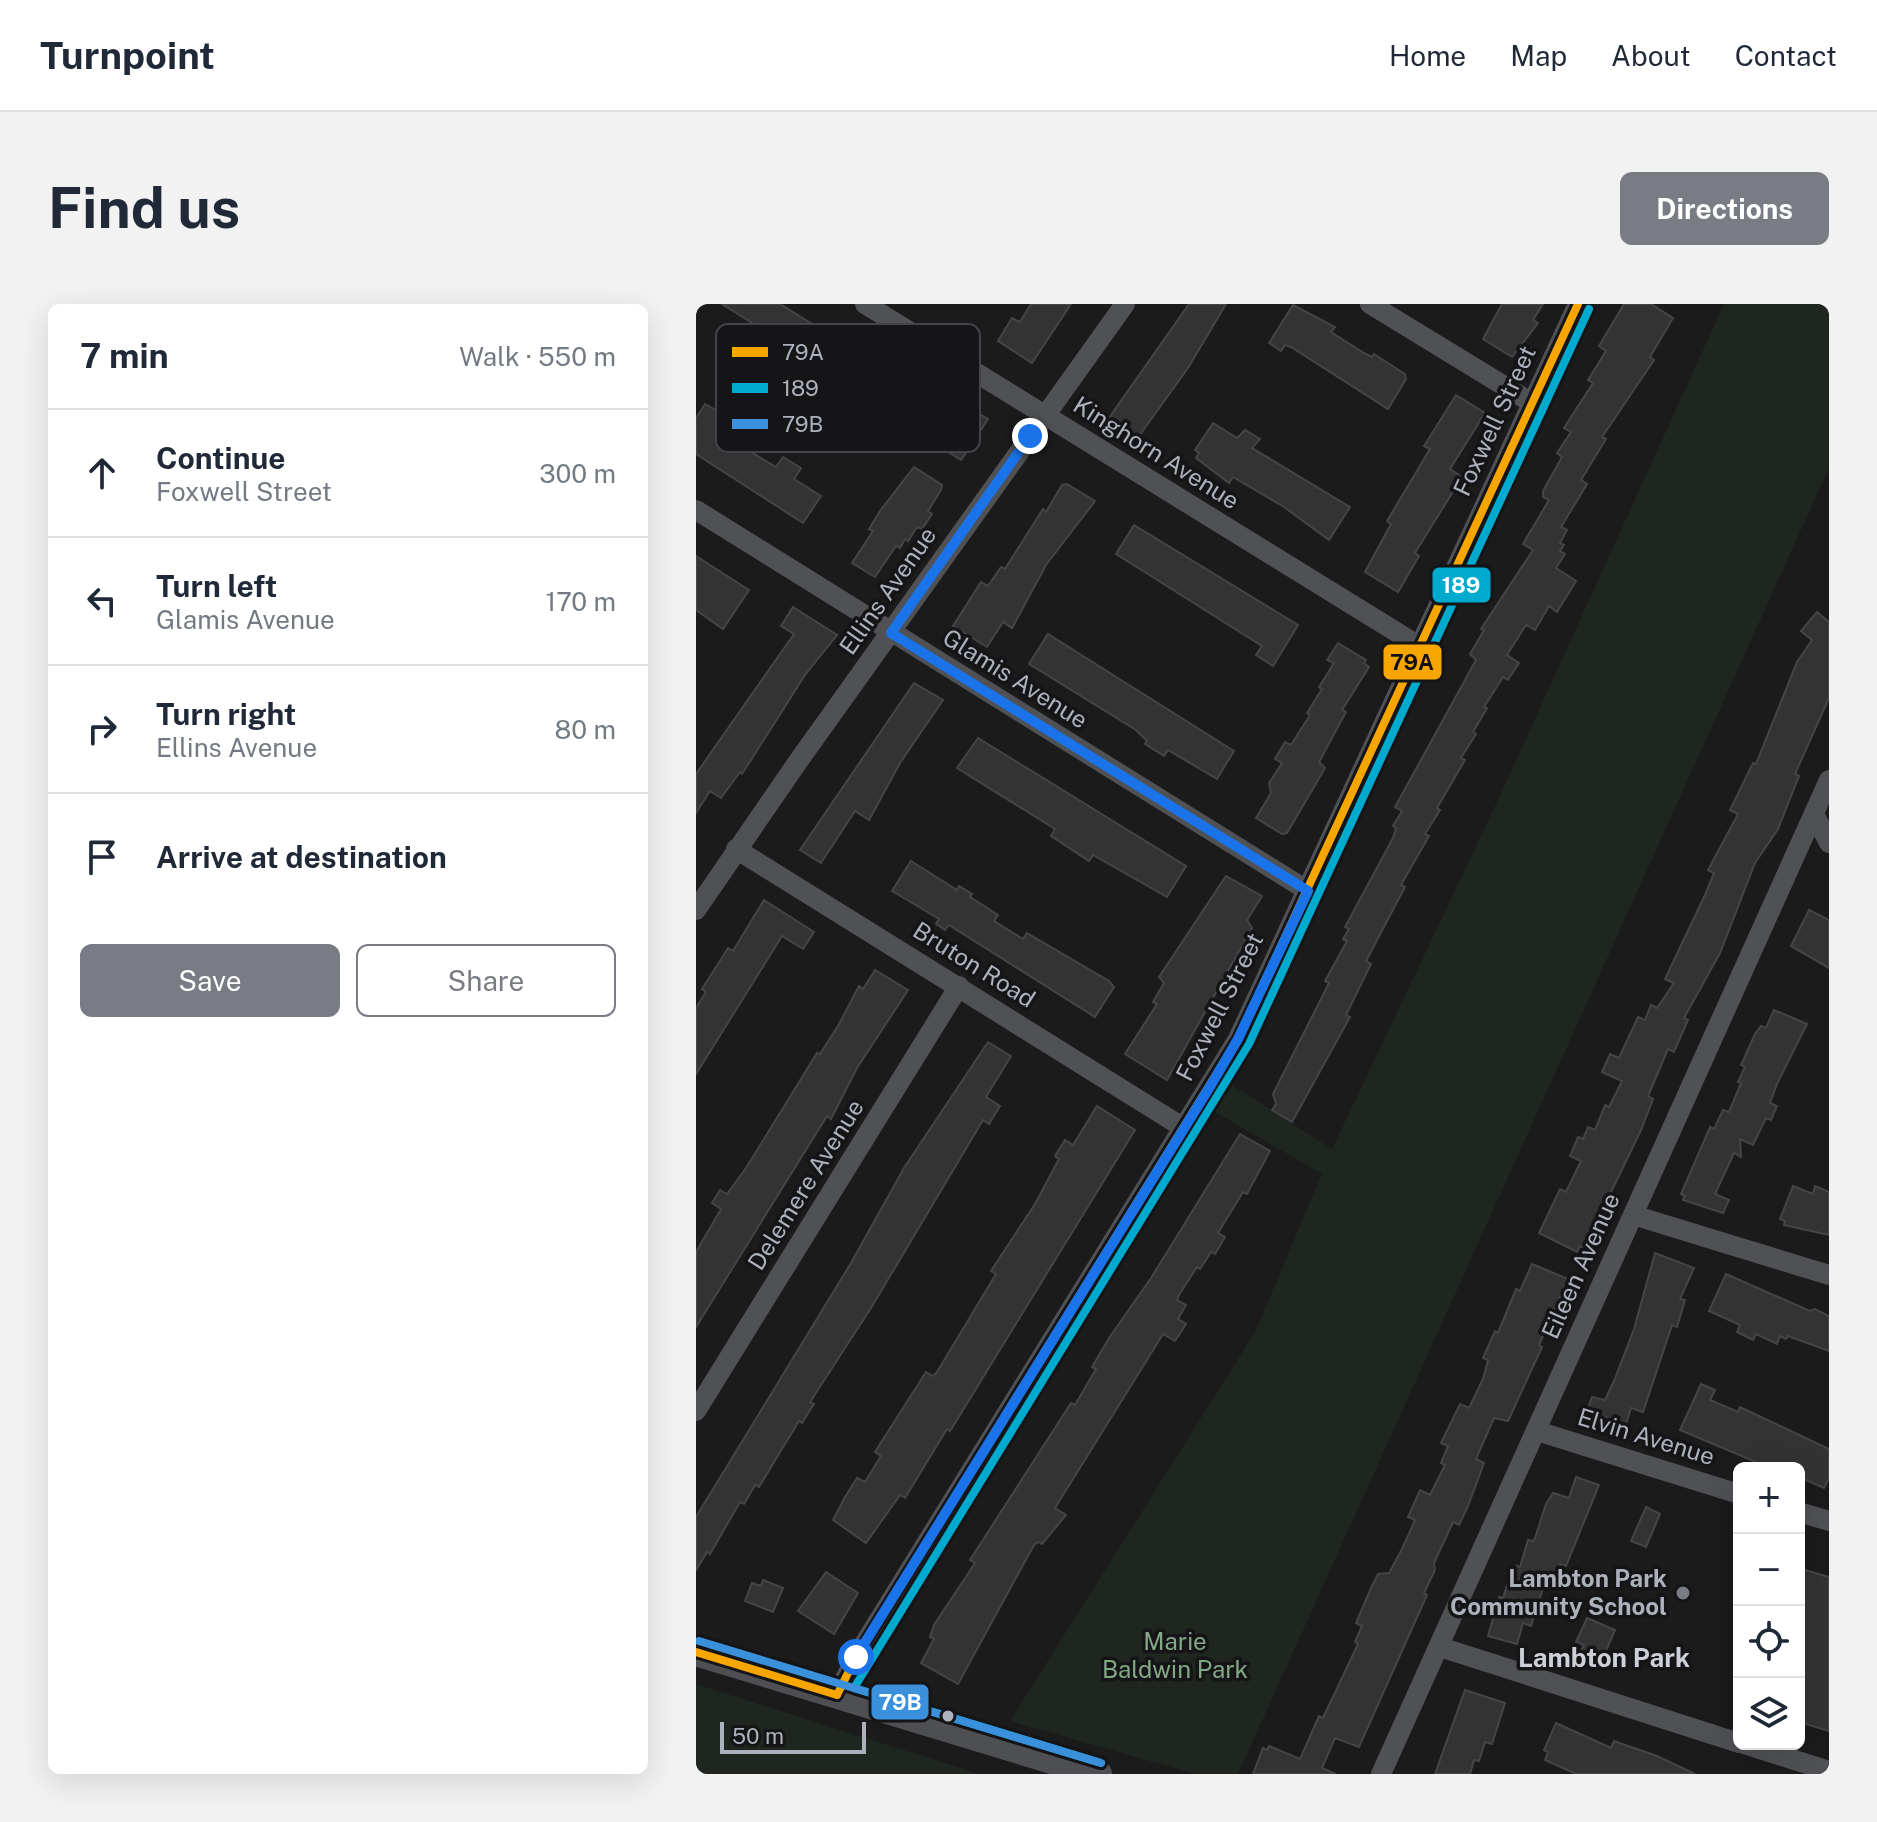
<!DOCTYPE html>
<meta charset="utf-8">
<style>
:root{--surface:#fff;--page:#f2f2f3;--text:#1f2937;--muted:#747a83;--line:#e0e1e3;--accent:#797c84}
body{margin:0;font-family:"Public Sans",sans-serif;background:var(--page);color:var(--text)}
.controls{position:absolute;right:24px;bottom:24px;display:grid;overflow:hidden;border-radius:12px;box-shadow:0 8px 32px #0002}
.controls button{width:72px;height:72px;display:grid;place-items:center;padding:0;border:0;border-bottom:2px solid var(--line);background:var(--surface);color:var(--text);font:40px sans-serif}
.scale{position:absolute;left:24px;bottom:20px;width:146px;box-sizing:border-box;padding-left:8px;border:4px solid #acb1bc;border-top:0;font-size:22px;line-height:28px;white-space:nowrap;color:#acb1bc;-webkit-text-stroke:6px #151518;paint-order:stroke}
.stop{position:absolute;width:24px;height:24px;margin:-18px;border:6px solid #1a73e8;border-radius:50%;background:#fff}
.stop.end{background:#1a73e8;border-color:#fff;box-shadow:0 2px 8px #0008}
.list{margin:0;padding:0;list-style:none}
h2{display:flex;justify-content:space-between;align-items:center;height:104px;margin:0;padding:0 32px;font-size:34px}
h2 small{font-size:26px;font-weight:400;color:var(--muted)}
.list li{display:grid;grid-template-columns:52px 1fr auto;gap:24px;align-items:center;box-sizing:border-box;height:128px;padding:0 32px;border-top:2px solid var(--line)}
.list b{display:block;font-size:30px;white-space:nowrap}
.list p{margin:0;font-size:26px;white-space:nowrap;color:var(--muted)}
.list em{font-size:26px;font-style:normal;color:var(--muted)}
.actions{display:flex;gap:16px;padding:24px 32px}
.actions a{flex:1;padding:18px 0;border:2px solid var(--accent);border-radius:12px;text-align:center;font-size:28px;color:var(--accent)}
.actions .main{background:var(--accent);color:#fff}
.icon{flex:none;width:44px;height:44px;fill:none;stroke:currentColor;stroke-width:2;stroke-linecap:round;stroke-linejoin:round}
.map{position:relative;flex:none;width:1133px;height:1470px;overflow:hidden;border-radius:12px}
header{display:flex;align-items:center;gap:48px;box-sizing:border-box;height:112px;padding:0 40px;background:var(--surface);border-bottom:2px solid var(--line)}
header strong{font-size:38px}
nav{display:flex;gap:44px;margin-inline-start:auto;font-size:28px}
.intro{display:flex;align-items:center;justify-content:space-between;box-sizing:border-box;height:192px;padding:0 48px}
h1{margin:0;font-size:56px}
.button{padding:20px 36px;border-radius:12px;background:var(--accent);color:#fff;font-size:28px;font-weight:700}
main{display:flex;gap:48px;padding:0 48px}
aside{flex:1;background:var(--surface);border-radius:12px;box-shadow:0 8px 32px #0002}
.map>svg:first-child{display:block}
.green{fill:#1f2620}
.building{fill:#333334;stroke:#444548;stroke-width:2}
.lines{fill:none;stroke-linecap:round;stroke-linejoin:round}
.street{stroke:#4f5155;stroke-width:20}
.secondary{stroke:#4e4f53;stroke-width:28}
.bus-1-casing{stroke:#151518;stroke-width:14}
.bus-2-casing{stroke:#151518;stroke-width:14}
.bus-3-casing{stroke:#151518;stroke-width:14}
.bus-1{stroke:#f7a600;stroke-width:8}
.bus-2{stroke:#00a9ce;stroke-width:8}
.bus-3{stroke:#3a90db;stroke-width:8}
.route{stroke:#1a73e8;stroke-width:10}
.poi-dot{fill:#797c84;stroke:#151518;stroke-width:3}
.bus-dot{fill:#acb1bc;stroke:#151518;stroke-width:3}
.labels{text-anchor:middle;stroke-width:7;stroke-linejoin:round;paint-order:stroke}
.street-label{font-size:24px;fill:#acb1bc;stroke:#151518}
.poi-label{font-size:24px;font-weight:bold;fill:#acb1bc;stroke:#151518;text-anchor:end}
.park-label{font-size:24px;fill:#83a885;stroke:#151518}
.neighbourhood-label{font-size:26px;font-weight:bold;fill:#cdd0d8;stroke:#151518}
.key{fill:#151518;stroke:#424449;stroke-width:2}
.key-label{font-size:22px;fill:#acb1bc}
.line-badge{stroke:#151518;stroke-width:3}
.badge-label{font-size:22px;text-anchor:middle;font-weight:bold;fill:#fff}
.pale-badge-label{font-size:22px;text-anchor:middle;font-weight:bold;fill:#111}
</style>
<header>
<strong>Turnpoint</strong>
<nav><a>Home</a><a>Map</a><a>About</a><a>Contact</a></nav>
</header>
<div class="intro"><h1>Find us</h1><a class="button">Directions</a></div>
<main>
<aside>
<h2>7 min<small>Walk · 550 m</small></h2>
<ul class="list">
<li><svg class="icon" aria-label="ahead" viewBox="0 0 24 24"><path d="M12 20V5M6 11l6-6 6 6"/></svg><div><b>Continue</b><p>Foxwell Street</p></div><em>300 m</em></li>
<li><svg class="icon" aria-label="left" viewBox="0 0 24 24"><path d="M17 20v-9H6M10 6l-5 5 5 5"/></svg><div><b>Turn left</b><p>Glamis Avenue</p></div><em>170 m</em></li>
<li><svg class="icon" aria-label="right" viewBox="0 0 24 24"><path d="M7 20v-9h11M14 6l5 5-5 5"/></svg><div><b>Turn right</b><p>Ellins Avenue</p></div><em>80 m</em></li>
<li><svg class="icon" aria-label="arrive" viewBox="0 0 24 24"><path d="M6 21V4h12l-3 4 3 4H6"/></svg><div><b>Arrive at destination</b></div></li>
</ul>
<div class="actions"><a class="main">Save</a><a>Share</a></div>
</aside>
<div class="map">
<svg width="1133" height="1470" viewBox="0 0 1133 1470">
<rect width="100%" height="100%" fill="#1b1b1c"/>
<g class="green">
<path d="M1028,0h105v164l-591,1306h-43l-185,-53 245,-389 67,-158 -107,-62 17,-27 100,64 165,-347z"/>
<path d="M0,1380l283,90h-283z"/>
</g>
<g class="building">
<path d="M26,0h58l126,78 -11,17 -7,-4 -6,10 -29,-18 -4,6 -15,-10 1,-8 -35,-22 -3,6 -17,-10 4,-6z"/>
<path d="M335,0h40l-39,59 -34,-22 14,-23 8,4z"/>
<path d="M493,0h37l-38,64 -49,68 -30,-18z"/>
<path d="M806,0h41l-10,16 5,3 -26,34 -29,-18z"/>
<path d="M928,0h27l22,14 -23,39 4,3 -52,77 4,2 -25,41 6,4 -26,43 6,3 -7,13 4,2 -4,6 5,3 -9,14 20,13 -19,31 -8,-6 -14,24 -9,-5 -19,30 12,8 -11,17 -5,-3 -19,30 3,1 -14,24 3,2 -15,24 4,2 -28,48 3,2 -15,24 4,2 -28,49 4,2 -39,74 5,3 -25,51 4,2 -58,105 -20,-12 4,-6 -3,-10 56,-111 -4,-2 22,-40 -4,-2 6,-10 -4,-2 48,-89 3,-10 -3,-2 9,-15 -7,-4 81,-147 -6,-6 14,-24 -3,-1 52,-79 -10,-6 26,-44 -6,-3v-6l19,-34 -5,-4 14,-21 -7,-4 29,-45 -5,-3 18,-29 -7,-5z"/>
<path d="M597,1l42,22 -4,5 33,21 8,4 2,-3 31,20 1,5 -18,30 -97,-62 -6,-2 -4,6 -12,-8z"/>
<path d="M760,91l29,18 -35,56 12,8 -47,76 4,3 -21,36 -33,-20 26,-48 -4,-3 43,-72 -6,-3z"/>
<path d="M264,98l28,17 -27,41 -29,-18z"/>
<path d="M9,100l42,24 -6,18 35,21 7,-10 18,11 -7,11 27,17 -18,27 -107,-69v-36z"/>
<path d="M517,119l24,15 8,-8 15,9 -8,9 98,59 -21,33 -45,-33 -51,-30 -4,6 -33,-25 3,-5 -4,-3z"/>
<path d="M218,163l28,18 -1,5 -13,21 4,3 -10,15 -5,-2 -9,14 -3,-2 -5,9 -4,-2 -21,31 -23,-14 21,-32 -4,-2 11,-18z"/>
<path d="M371,180l28,17 -49,64 -34,63 -9,-6 -16,25 -34,-21 28,-44 7,4 13,-19 4,2 38,-60 3,3 16,-27z"/>
<path d="M438,221l164,100 -25,41 -17,-11 6,-9 -146,-92z"/>
<path d="M0,252l53,34 -26,39 -27,-19z"/>
<path d="M97,303l44,28 -32,40 -63,99 -2,-2 -19,26 -11,-7 -14,22v-39l98,-140 -13,-8z"/>
<path d="M1121,308l12,10v76l-34,76 4,2 -21,53 -23,34 -35,90 -36,65 4,2 -14,32 -6,-3 -20,47 5,3 -12,31 -57,118 -4,-2 -3,6 -38,-19 21,-44 6,3 15,-31 -11,-5 8,-19 5,2 5,-12 7,3 10,-25 4,2 13,-26 -20,-9 8,-18 9,4 19,-41 7,3 6,-15 6,3 17,-25 -9,-4 40,-84 9,-22 -6,-3 30,-56 -8,-4 23,-47 3,1 41,-102 15,-22 -11,-9z"/>
<path d="M352,330l186,117 -17,28 -49,-29 -4,6 -19,-12 2,-3 -11,-11 -107,-66z"/>
<path d="M642,339l28,17 -2,3 5,4 -27,43 4,2 -27,50 6,6 -38,65 -5,1 -26,-16 15,-25 -2,-10 13,-20 -7,-4 10,-17 6,3 19,-30 -3,-2 15,-24 -3,-2 15,-24 -7,-3z"/>
<path d="M218,379l29,17 -43,63 -31,57 -14,-9 -34,52 -21,-13z"/>
<path d="M282,434l208,128 -19,31 -74,-42 -4,6 -38,-25 4,-7 -98,-61z"/>
<path d="M215,557l46,29 2,-4 13,8 -2,3 28,18 -4,6 29,18 4,-6 82,48 5,6 -19,30 -146,-92 -4,5 -9,-6 3,-5 -47,-28z"/>
<path d="M530,572l36,20 -15,24 5,8 -85,152 -42,-26 32,-50 -4,-2 11,-19 -5,-6z"/>
<path d="M68,596l50,32 -11,17 -21,-13 -86,138v-66l10,-16 -4,-3 26,-41 5,3z"/>
<path d="M1113,606l20,10v48l-38,-22z"/>
<path d="M179,666l33,20 -51,78 -26,51 -4,-3 -131,211v-75l25,-43 -9,-6 8,-13 7,4 19,-26 71,-115 3,1 18,-28 21,-40 4,3z"/>
<path d="M1078,706l33,14 -30,60 -7,19 7,3 -6,14 -5,-2 -13,27 -13,-6 1,18 -7,-4 -19,41 14,6 -6,13 -40,-13 2,-4 -4,-2 29,-67 4,2 9,-19 6,2 12,-29 -3,-1 7,-15 -4,-2 14,-31 6,-8 5,2z"/>
<path d="M292,738l23,14 -25,41 14,9 -11,18 -6,-4 -112,188 -61,94 4,2 -12,19 -3,-2 -40,66 -4,-2 -11,19 -4,-2 -30,52 -3,-2 -11,18v-53l155,-254 53,-95z"/>
<path d="M401,802l38,24 -185,301 -3,-2 -42,69 -5,-3 -34,48 -33,-23 12,-23 12,-19 8,4 16,-26 -6,-4 51,-80 7,4 4,-4 59,-98 -5,-3 44,-67 24,-45 -4,-3 10,-16 8,5z"/>
<path d="M544,830l30,17 -23,43 -4,-2 -25,41 7,4 -10,17 -4,-2 -11,17 -3,-2 -18,28 -2,5 9,5 -8,14 8,5 -11,17 -12,-7 -108,174 11,7 -24,29 -4,-2 -4,3 -76,139 -37,-21 13,-24 -4,-2 4,-12 41,-62 -5,-3 101,-157 4,2 21,-36 -4,-2 17,-29 42,-60z"/>
<path d="M1097,882l20,8 2,-8 14,6v43l-45,-10 1,-4 -5,-2z"/>
<path d="M959,949l39,15 -14,31 5,1 -8,27 -5,-2 -29,87 -12,-4 -5,16 -39,-13 5,-14 13,3 9,-19 20,-52z"/>
<path d="M836,960l36,15 -29,66 3,2 -34,74 -14,-3 -18,41 8,4 -16,43 -9,19 -6,-3 -19,41 1,7 -11,23 3,2 -68,152 -24,-9 -13,30 14,6h-83l10,-26 4,2 2,-4 31,13 19,-43 4,2 35,-74 -3,-2 7,-16 -6,-3 15,-35 7,-14 11,-1 13,-24 13,-29 -7,-3 12,-27 10,5 15,-30 -4,-2 7,-17 -7,-3 19,-39 9,4 14,-29 5,-19 -5,-2 12,-27 3,2 18,-44 4,2z"/>
<path d="M1030,970l84,37 5,-2 14,7v35l-41,-15 -2,3 -6,-3 -3,8 -21,-10 -3,6 -16,-8 3,-7 -31,-14z"/>
<path d="M1005,1080l14,6 -5,10 28,12 2,-5 89,42v29l-5,10 -25,-11v-9h-29l-90,-38z"/>
<path d="M880,1173l23,8 -33,81 -6,-2 -6,21 -9,-3 -14,44 -8,-3 -6,21 -29,-8 11,-39 4,1 5,-16 3,1 5,-17 4,1 8,-27 6,1 12,-37 7,-11 16,5z"/>
<path d="M950,1203l14,7 -14,33 -15,-6z"/>
<path d="M1103,1264l30,9v154l-30,-9z"/>
<path d="M130,1268l32,21 -24,41 -36,-23z"/>
<path d="M67,1276l20,8 -10,24 -28,-11 7,-18 9,3z"/>
<path d="M891,1314l28,12 -13,30 -21,-9 3,-6 -8,-3z"/>
<path d="M769,1386l40,13 -13,41 -7,-2 -6,19 -5,-1 -4,14h-35z"/>
<path d="M860,1419l55,25 3,-7 43,15 38,18h-119l-31,-14 3,-8 -4,-2z"/>
</g>
<g class="lines">
<g class="street">
<path d="M169,0l554,342"/>
<path d="M674,0l162,99"/>
<path d="M0,206l612,381"/>
<path d="M1118,510l15,29"/>
<path d="M40,545l448,279"/>
<path d="M0,606l101,-147 328,-459"/>
<path d="M937,911l196,60"/>
<path d="M0,1107l263,-425"/>
<path d="M841,1127l202,63"/>
<path d="M1103,1208l30,9"/>
<path d="M744,1343l299,96"/>
<path d="M141,1391l19,-38 382,-618 340,-735"/>
<path d="M1048,1440l85,27"/>
<path d="M685,1470l448,-994"/>
</g>
<path class="secondary" d="M0,1348l402,122"/>
<defs>
<g id="bus-1">
<path d="M0,1348l141,43"/>
<path d="M141,1391l19,-38 382,-618 340,-735"/>
</g>
<path id="bus-2" d="M405,1459l-247,-75 395,-644 340,-735"/>
<path id="bus-3" d="M3,1337l402,122"/>
</defs>
<use href="#bus-1" class="bus-1-casing"/>
<use href="#bus-2" class="bus-2-casing"/>
<use href="#bus-3" class="bus-3-casing"/>
<use href="#bus-1" class="bus-1"/>
<use href="#bus-2" class="bus-2"/>
<use href="#bus-3" class="bus-3"/>
</g>
<g class="lines">
<path class="route" d="M160,1353l355,-572 27,-46 70,-148 -417,-258 139,-197"/>
</g>
<circle class="poi-dot" cx="987" cy="1289" r="8"/>
<circle class="bus-dot" cx="252" cy="1412" r="7"/>
<g class="labels">
<g class="street-label">
<text transform="translate(799 117) rotate(-65)" y="8">Foxwell Street</text>
<text transform="translate(460 149) rotate(32)" y="8">Kinghorn Avenue</text>
<text transform="translate(192 287) rotate(-55)" y="8">Ellins Avenue</text>
<text transform="translate(319 375) rotate(32)" y="8">Glamis Avenue</text>
<text transform="translate(278 661) rotate(32)" y="8">Bruton Road</text>
<text transform="translate(524 703) rotate(-63)" y="8">Foxwell Street</text>
<text transform="translate(110 881) rotate(-58)" y="8">Delemere Avenue</text>
<text transform="translate(885 962) rotate(-66)" y="8">Eileen Avenue</text>
<text transform="translate(950 1133) rotate(17)" y="8">Elvin Avenue</text>
</g>
<g class="poi-label">
<text x="971" y="1283">Lambton Park<tspan x="971" dy="28">Community School</tspan></text>
</g>
<g class="park-label">
<text x="479" y="1346">Marie<tspan x="479" dy="28">Baldwin Park</tspan></text>
</g>
<g class="neighbourhood-label">
<text x="908" y="1363">Lambton Park</text>
</g>
</g>
<rect x="20" y="20" width="264" height="128" rx="12" class="key"/>
<rect x="36" y="43" width="36" height="10" fill="#f7a600"/>
<rect x="36" y="79" width="36" height="10" fill="#00a9ce"/>
<rect x="36" y="115" width="36" height="10" fill="#3a90db"/>
<g class="key-label">
<text x="86" y="56">79A</text>
<text x="86" y="92">189</text>
<text x="86" y="128">79B</text>
</g>
<g class="line-badge">
<rect x="735" y="262" width="61" height="38" rx="8" fill="#00a9ce"/>
<rect x="686" y="339" width="61" height="38" rx="8" fill="#f7a600"/>
<rect x="174" y="1379" width="60" height="38" rx="8" fill="#3a90db"/>
</g>
<g class="badge-label">
<text x="765" y="289">189</text>
<text x="204" y="1406">79B</text>
</g>
<g class="pale-badge-label">
<text x="716" y="366">79A</text>
</g>
</svg>
<div class="controls">
<button>+</button>
<button>−</button>
<button><svg class="icon" aria-label="locate" viewBox="0 0 24 24"><circle cx="12" cy="12" r="6"/><path d="M12 2v4M12 18v4M2 12h4M18 12h4"/></svg></button>
<button><svg class="icon" aria-label="layers" viewBox="0 0 24 24"><path d="M12 4l9 5-9 5-9-5zM3 14l9 5 9-5"/></svg></button>
</div>
<div class="scale">50 m</div>
<div class="stop" style="left:160px;top:1353px"></div>
<div class="stop end" style="left:334px;top:132px"></div>
</div>
</main>
